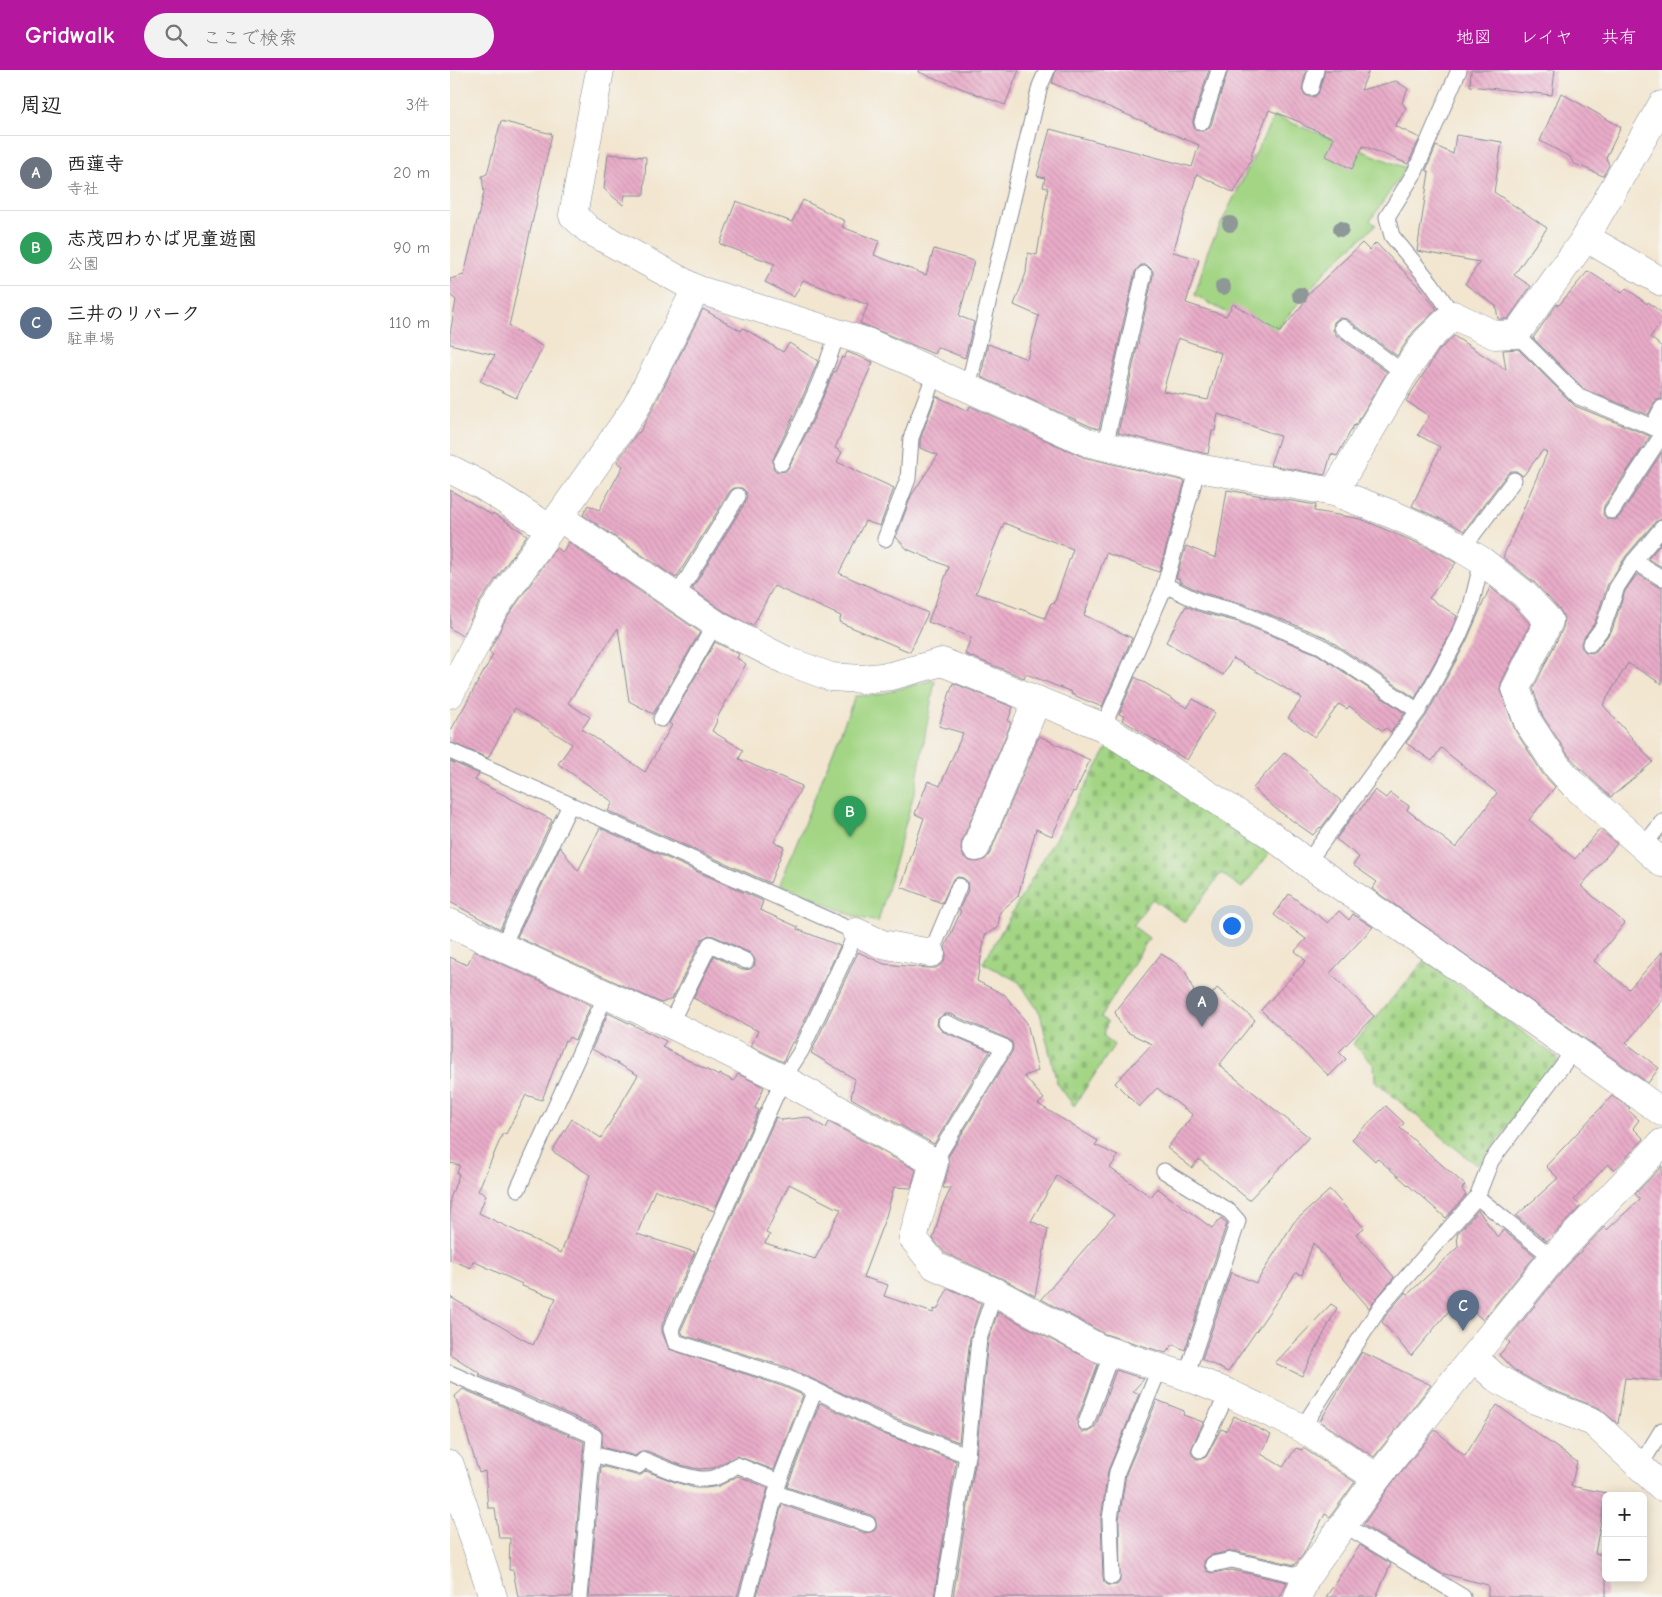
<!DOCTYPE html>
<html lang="ja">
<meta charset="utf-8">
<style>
:root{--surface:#fff;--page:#f2f2f2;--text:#222;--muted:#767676;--line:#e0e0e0;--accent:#b5179e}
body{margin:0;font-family:"Comic Neue","Klee One",sans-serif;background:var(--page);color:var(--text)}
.controls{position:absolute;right:15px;bottom:15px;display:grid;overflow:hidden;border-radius:8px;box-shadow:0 2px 12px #0003}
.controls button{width:45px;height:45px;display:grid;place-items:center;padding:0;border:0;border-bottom:1px solid var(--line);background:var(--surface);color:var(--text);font:25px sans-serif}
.you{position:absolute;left:781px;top:855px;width:18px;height:18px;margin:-12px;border:4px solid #fff;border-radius:50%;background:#1a73e8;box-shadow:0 0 0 8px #1a73e833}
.badge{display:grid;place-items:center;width:32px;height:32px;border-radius:50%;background:var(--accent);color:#fff;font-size:16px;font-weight:700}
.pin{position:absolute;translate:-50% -41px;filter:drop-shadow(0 1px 2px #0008)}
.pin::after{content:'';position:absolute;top:26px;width:18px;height:15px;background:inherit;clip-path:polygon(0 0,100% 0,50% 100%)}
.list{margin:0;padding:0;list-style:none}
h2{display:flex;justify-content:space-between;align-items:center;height:65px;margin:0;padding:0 20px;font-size:21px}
h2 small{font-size:16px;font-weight:400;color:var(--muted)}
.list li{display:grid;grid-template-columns:32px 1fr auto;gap:15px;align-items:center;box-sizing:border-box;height:75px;padding:0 20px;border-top:1px solid var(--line)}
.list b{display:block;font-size:19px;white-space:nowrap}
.list p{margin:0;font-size:16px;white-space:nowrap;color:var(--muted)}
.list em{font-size:16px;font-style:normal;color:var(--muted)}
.icon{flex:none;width:28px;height:28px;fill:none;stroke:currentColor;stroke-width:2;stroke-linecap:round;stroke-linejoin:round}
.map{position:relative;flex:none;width:1212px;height:1527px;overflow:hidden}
header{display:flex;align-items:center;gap:30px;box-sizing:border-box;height:70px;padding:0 25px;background:var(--accent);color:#fff}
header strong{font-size:24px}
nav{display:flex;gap:28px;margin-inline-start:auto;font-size:18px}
.search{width:350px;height:45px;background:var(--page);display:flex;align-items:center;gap:12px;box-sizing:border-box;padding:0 18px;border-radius:28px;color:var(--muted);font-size:19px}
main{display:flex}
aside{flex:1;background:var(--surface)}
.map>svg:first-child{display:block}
.cemetery{fill:url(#cemetery-stones);stroke:#5f8271}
.park{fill:#a3d584;stroke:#5f8271}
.building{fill:url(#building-back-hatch);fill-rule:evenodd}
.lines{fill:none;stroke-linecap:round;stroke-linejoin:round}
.service-casing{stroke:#868a97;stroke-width:17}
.minor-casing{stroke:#868a97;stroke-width:29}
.tertiary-casing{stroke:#868a97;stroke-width:29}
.service{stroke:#fff;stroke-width:15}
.minor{stroke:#fff;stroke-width:28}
.tertiary{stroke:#fff;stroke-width:28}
.tree{fill:#8e9897}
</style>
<header>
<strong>Gridwalk</strong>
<div class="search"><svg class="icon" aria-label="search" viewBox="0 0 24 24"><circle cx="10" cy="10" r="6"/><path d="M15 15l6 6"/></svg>ここで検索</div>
<nav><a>地図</a><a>レイヤ</a><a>共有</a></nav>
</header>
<main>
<aside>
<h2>周辺<small>3件</small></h2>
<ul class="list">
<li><span class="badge" style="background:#6b7280">A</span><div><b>西蓮寺</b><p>寺社</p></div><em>20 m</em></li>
<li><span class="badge" style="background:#2e9e5b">B</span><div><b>志茂四わかば児童遊園</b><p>公園</p></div><em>90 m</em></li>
<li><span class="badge" style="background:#5c6f8a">C</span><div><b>三井のリパーク</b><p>駐車場</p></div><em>110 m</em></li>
</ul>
</aside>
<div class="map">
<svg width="1212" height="1527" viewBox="0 0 1212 1527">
<defs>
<pattern id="cemetery-stones" width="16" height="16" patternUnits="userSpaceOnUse" patternTransform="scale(1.25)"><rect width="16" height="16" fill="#a3d584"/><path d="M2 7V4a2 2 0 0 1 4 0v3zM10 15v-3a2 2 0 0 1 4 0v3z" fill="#8cb774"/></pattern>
<pattern id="building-back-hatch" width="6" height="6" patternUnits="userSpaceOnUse" patternTransform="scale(1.25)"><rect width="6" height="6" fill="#e9acc8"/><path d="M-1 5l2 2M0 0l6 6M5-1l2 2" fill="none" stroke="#c794ae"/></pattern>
</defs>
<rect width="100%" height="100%" fill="#f6f6f2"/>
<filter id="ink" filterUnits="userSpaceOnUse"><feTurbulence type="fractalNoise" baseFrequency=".02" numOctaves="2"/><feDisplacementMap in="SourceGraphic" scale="10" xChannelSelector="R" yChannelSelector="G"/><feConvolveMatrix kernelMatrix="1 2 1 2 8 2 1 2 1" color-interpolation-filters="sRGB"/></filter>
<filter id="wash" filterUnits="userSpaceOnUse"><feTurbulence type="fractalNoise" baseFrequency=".0096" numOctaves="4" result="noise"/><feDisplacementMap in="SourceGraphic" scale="20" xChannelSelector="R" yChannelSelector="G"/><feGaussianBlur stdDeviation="1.12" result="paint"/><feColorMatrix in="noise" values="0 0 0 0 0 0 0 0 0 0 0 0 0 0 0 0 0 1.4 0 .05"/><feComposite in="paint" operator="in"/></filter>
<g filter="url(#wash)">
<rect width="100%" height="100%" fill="#f2e6d0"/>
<g class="cemetery">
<path d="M661,672l162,107 -31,39 -21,-15 -36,49 -33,-23 -19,27 16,12 -48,79 6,5 -3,14 10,9 -40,61 -17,-23 -17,-70 -21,-31 -36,-19z"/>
<path d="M975,890l133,98 -2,6 -74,97 -6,4 -101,-84 -1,-16 -21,-21z"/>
</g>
<g class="park">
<path d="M824,46l132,52 -36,53 6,4 -47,42 -59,70 -75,-42 13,-45z"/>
<path d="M482,610l3,1 -20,109 -37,132 -22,-5 -76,-33 75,-188 22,-1z"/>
</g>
<g id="blocks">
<g class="building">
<path d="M469,0h100l-14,35 -86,-33z"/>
<path d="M606,0h153l-16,50v4l2,5 8,2 5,-2 3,-4 17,-55h78l-4,20 3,5 4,2h5l4,-3 7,-24h44l-8,20 35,-9 12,8 -6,13 4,6 -11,18 25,12 -12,26 -45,-18 -11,23 -26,-13 8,-18 -29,-12 -5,-4 -31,-12 -18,45 2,1 -19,37 -37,-19 -24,78 26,7 -13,44 40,13 7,-12 47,28 26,-32 -2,-2 58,-55 7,7 7,-7 42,43 19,23 -23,22 -17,25 -50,-37 -8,-1 -5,4 -1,8 3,5 51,37 -32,54 -1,-1 -17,31 -6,-2 -6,21 -55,-10 10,-29 -62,-22 -3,17h-3l-4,23 -90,-21 35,-157v-5l-6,-6h-6l-6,7 -36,157 -7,-2 -111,-50 3,-11h-1l5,-22 39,15 12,-43 -25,-11 12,-32 2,-20 9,2 11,-67 -5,-1 2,-9 -8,-2 13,-47 142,38 7,-22 -147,-62zM728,268l43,15 -13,47 -45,-9z"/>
<path d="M1021,0h84l-3,25 -82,-9z"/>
<path d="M1111,23l60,34 -15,31 3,7 -6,11 -30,-13 -3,-6 -30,-16z"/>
<path d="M51,51l51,13 -43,192 34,21 -27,51 -36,-17 15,-26 -45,-11v-10l6,-34 -6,-5v-16l14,-4 20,-83 -2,-16 5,-2z"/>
<path d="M1006,65l46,7 -8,50 53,36 -33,47 17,11 -23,33h-10l-2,-13 -31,-22 15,-22 -63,-11 12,-79 -3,-2 10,-24 17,8z"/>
<path d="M158,84l38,3 -2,38h-19l-2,10 -19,-16z"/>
<path d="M353,130l42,21 -3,6 37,14 -5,14 52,20 8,-26 40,12 -15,55 15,6 -9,36 -28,-11 -3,7 -74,-31 8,-18 -65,-25 -9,17 -29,-15 10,-18 -55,-20 16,-43 56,21z"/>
<path d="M1138,201l34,22 4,-5 21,16 1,-2 14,11v9l-12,15 12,10v52l-5,1 -3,3 -6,12 -64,-26 -51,-51 24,-34 2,1z"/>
<path d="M253,239l38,22 2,-3 40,24 6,-9 29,18 -15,35 -30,63v9l4,4 9,-1 3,-4 24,-47 21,-49 1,1 7,-15 2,1 3,-6 26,10 -38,86 7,4 -5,10 57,26 -14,38 -15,-5 -26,52 89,40 -18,39 -71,-30 2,-6 -67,-30 -21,40 -25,-12 -36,-25 54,-88v-9l-4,-4h-8l-4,3 -54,87 -93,-63 5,-10 11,5 24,-44 -6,-4 21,-30 1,1 11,-19z"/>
<path d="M1004,266l52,34 -3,-20 15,-1 57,57 75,30 -46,70 -1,9 4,4 9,1 4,-4 42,-64v67l-7,3 -29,34 -18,28 -13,38 -14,20v5l4,5 8,1 4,-3 15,-20 13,-39 12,-17 20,12 5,1v97l-34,-21 -25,42 50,57 -42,35 -19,-17 -24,-25 -26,-40 -9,-26 30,-61 1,-10 -4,-8 -25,-27 -32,-26 44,-104 -4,-3 -20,26 -7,-5h-5l-4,3 -43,57 -14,-8 -38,-17 28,-59 -22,-12 11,-19 -23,-15 33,-51z"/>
<path d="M486,326l32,15 2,-5 113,51 102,24 -26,91 -53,-19 -22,62 48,23 -30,69 -31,-13 1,-2 -46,-18 -2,4 -59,-24 6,-17 -43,-15 21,-55 -42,-18 -11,-12 15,-41 27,-41 -18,-7v-8zM554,453l69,26 -19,55 -3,-1 -6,15 -69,-25z"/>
<path d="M0,420l42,25 1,-2 34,22 -48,68 -17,33 -12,-8z"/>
<path d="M777,420l89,15 -2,6 47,8 75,32 20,12 -27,35 28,18 -7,18 -35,64 -90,-61 -81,-33 -41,-11 -24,-12 1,-2 -4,-1 10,-32 30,12z"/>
<path d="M118,472l132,90 -47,82 -24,-13 -11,-73 -50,75 22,14 -8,12 63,43 27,-47 -3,-2 46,-81 24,12 -2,4 9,6 -30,56 1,1 -5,10 31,19 -4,9 63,27 -28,56 10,5 -14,36 -162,-72 5,-9 -55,-38 14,-20 -57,-36 -27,50 -38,-16v-10l43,-77 -4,-3 16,-32 51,-72 7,4z"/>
<path d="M1212,472v25l-14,-8z"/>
<path d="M1040,517l23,19 17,18 -28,57 -2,6 15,43 28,44 12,13 -26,33 46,39 25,-30 17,15 -36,42 44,37 -31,38 35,28 33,-37v49l-36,42 33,25 -11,15 -276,-194 5,-7 -24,-17 6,-8 -23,-18 19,-26 2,1 18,-24 11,8 4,-5 19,13 -2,4 49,38 41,-55 -56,-45 -9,13 -26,-18 20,-27 40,-74z"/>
<path d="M736,536l11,5 41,11 79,32 88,59 -14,19 -5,-4 -3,3 -34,-25 -2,3 -8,-5 -24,33 -27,-19 14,-20 -69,-40 -10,17 -57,-33z"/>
<path d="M685,607l52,31 6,-9 22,14 -28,47 -65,-40 2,-4 -5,-2z"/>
<path d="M503,613l60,24 -5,14 3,2 -49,118 -1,9 3,7 6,4 8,1 8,-3 4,-6 49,-117 51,24 -15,32 -2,-1 -21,45 -16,-7 -18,67 -18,16 -2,16 -13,7 -8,46 28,14 22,28 11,48 -14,5 20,23 -6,5 60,37 -3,4 23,11 -8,12 41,29 6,-9 55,40 9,-10 6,5 -42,127 -12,-6 -7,9 -61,-19 -64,-35 73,-84 -57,-39 -26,45 17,8 -13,67 -34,-18 -56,-25 -12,-14 9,-32 9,-19h-8l6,-22 -1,-9 64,-105 1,-6 -1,-4 -4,-3 -58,-25h-6l-6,5 -1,6 5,6 48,20 -56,93 -83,-46 4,-19 -44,-26 47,-101 26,12 44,4h8l7,-5 3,-7 -1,-9 16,-36 -2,-1 9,-20 -1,-9 -4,-3 -5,-1 -5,2 -11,24 -41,-16 23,-69 -9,-4 13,-33 12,5 23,-53 -24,-7z"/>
<path d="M835,682l56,49 -20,27 -1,-1 -7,8 -37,-26 -23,-21z"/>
<path d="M0,691l29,13 -4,6 77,40 -52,109 -50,-27z"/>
<path d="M150,758l163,73 -3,9 38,17 -1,2 43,17 -46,97 -2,-1 -9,20 -32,-16 7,-15 -65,-33 21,-42 28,14 9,-1 4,-4v-5l-5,-7 -36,-17 -5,-1 -7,4 -30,60 -11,4 -144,-66 43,-90 18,24z"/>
<path d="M839,824l39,29 11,-12 10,9 4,-6 20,13 -43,46 44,43 -35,36 7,7 -17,17 -68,-66 45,-49 -11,-10 11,-12 -32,-24z"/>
<path d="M24,881l117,54 -16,35 -6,-3 -2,4 -2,-1 -23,60 -16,-5 -20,39 -3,-1 -25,58 8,4 -7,18 82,40 29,-78 -38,-24 20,-32 29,19 37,-63 -46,-26 16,-36 58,28 -4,6 57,29 1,-2 14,7 4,-7 26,13 -9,21 4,2 -45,101 -59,-21 -18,44 58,18 -33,73v7l7,17 113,37 21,9 -29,75 -37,-14 -24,12 -15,1 -17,-4 -34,-14h-5l-7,5 -33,-9v-15l-4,-5 -119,-52 2,-1 -31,-20v-57l83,48 23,-47 -34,-12v-2l-49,-23 -2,7 -21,-8v-61l9,-25 -2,-1 3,-8 -10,-2v-206l17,8z"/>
<path d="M711,884l17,10 8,9 15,35 16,-20 38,32 -36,45 90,72 -60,63 -50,-41 -7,9 -25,-20 26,-33 -36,-27 -18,19 -24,-24 37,-39 -25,-12 -7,-9 -5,-11z"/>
<path d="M1162,1026l18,12 -2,2 11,10 -6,8 11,11 -30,31 -6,-6 -34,36 7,6 -34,35 -31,-25 42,-38 -12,-12z"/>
<path d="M936,1036l18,17 -4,5 65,57 -3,4 4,6 -20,23 -69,-60 -2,3 -23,-22z"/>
<path d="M326,1047l6,3 25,-3 19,11 3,-6 87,48 -5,18 -17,-1 -8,29 -23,61 25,8 -4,11 49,17 1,-4 3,1 11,-22 33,15 -11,35 -11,104 -67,-25 -103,-49 -106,-33 -2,-5zM339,1114l45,23 7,2 -26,50 -50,-16 5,-8 -4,-2z"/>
<path d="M1212,1096v215l-37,-3 -7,46 -19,-16 -57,-22 -28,-16 -15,-15 11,-12 -3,-3 58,-72 39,-41 3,3 33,-31 -5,-5z"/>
<path d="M880,1120l34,38 -8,6 38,43 -25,31 -56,-65 -11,32 -6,-2 -68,99 -26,-13 29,-87 25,11 38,-61z"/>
<path d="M1028,1140l20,28 5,-8 32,26 -52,64 -24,-21 -48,57 -29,-34 6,-10 18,-20 2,2 50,-47 -1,-13z"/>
<path d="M881,1234l6,4 -35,68 -27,-13z"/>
<path d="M548,1242l100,52 -21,56v5l5,7h6l7,-5 21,-57 28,9 -11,12 6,3 -31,77 -7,48 2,58 1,5 4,3h9l3,-4 -1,-61 7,-46 31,-74 27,11 -1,4 20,7 -12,28 1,5 4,4h5l5,-2 15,-28 5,2 8,-15 37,19 -10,19 22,13 13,-19 6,2 1,-2 52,34 -25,35 -5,-3 -22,41 -8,10 -61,-14 -23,4 -7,6v5l2,5 5,2 21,-3 55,12 -7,15h-327l23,-140 12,-116z"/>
<path d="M912,1282l69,33 -57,72 -54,-36z"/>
<path d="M13,1319l121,53 -13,155h-53l-5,-27h-4l1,-32h-11l-4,-30h-7l-3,-37 -6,2 -24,-77z"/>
<path d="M370,1333l64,31 72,27 -22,136h-174l-3,-2 25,-90 83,28 9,-2 3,-4 -2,-9 -4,-3 -84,-28z"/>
<path d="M1047,1335l80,57 -6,24 35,7 -11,60 11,3v41h-118v-12l-47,-12 -78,-48 26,-38 46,-57 30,26z"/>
<path d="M151,1396l35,9h5l5,-4 29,11 20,6h11l13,-2 19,-10 30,12 -31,109h-148z"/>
<path d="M910,1475l31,19 -15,33h-50z"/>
</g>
</g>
</g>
<g filter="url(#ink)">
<use href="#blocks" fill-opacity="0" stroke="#868a97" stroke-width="1"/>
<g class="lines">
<defs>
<g id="service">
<path d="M861,18l5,-18"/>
<path d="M752,52l17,-52"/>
<path d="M1003,245l-22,-32 -39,-47 -5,-19 28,-45 44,-102"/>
<path d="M892,257l62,46"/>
<path d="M1066,264l63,63 83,34"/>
<path d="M518,317l72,-301 7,-16"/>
<path d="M1202,357l10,-19"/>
<path d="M655,376l39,-172"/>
<path d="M331,393c21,-41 43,-85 56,-130"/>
<path d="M1162,441l50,-76"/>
<path d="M435,469l23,-60 3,-41 24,-65"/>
<path d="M1013,478l51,-68"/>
<path d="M1184,491l28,17"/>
<path d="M715,515l35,17 41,11 80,33 97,65"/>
<path d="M226,527l62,-101"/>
<path d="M1140,574l13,-17 14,-40 17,-26 28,-33"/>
<path d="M211,649l54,-95"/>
<path d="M653,657l60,-136 35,-123"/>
<path d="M0,681l406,181"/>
<path d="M1194,776l18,-24"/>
<path d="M857,793l111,-152 40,-73 12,-28 12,-49"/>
<path d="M401,874l-50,107 -18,28 -112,250 4,13 110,35 30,13 73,36 79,29"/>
<path d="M52,877l68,-142"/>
<path d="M481,883l28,-67"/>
<path d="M220,954l40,-80 36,17"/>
<path d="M484,1092l70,-115 -58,-24"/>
<path d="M714,1101l66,41 8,9 -52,155"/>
<path d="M68,1119l88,-194"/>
<path d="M1027,1127l76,61"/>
<path d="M0,1303l144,63 -14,161"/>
<path d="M636,1353l26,-71"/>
<path d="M852,1358l79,-122 96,-109 14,-36 83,-111"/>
<path d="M750,1380l28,-57"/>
<path d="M142,1384l46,12 6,-6c18,7 49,23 69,18 9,-2 16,-8 24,-13l42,17"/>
<path d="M1190,1396l22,-36"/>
<path d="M326,1423l92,31"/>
<path d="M893,1454l120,73"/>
<path d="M763,1494l19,-4 74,17"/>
<path d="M662,1507l-2,-58 7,-47 43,-105"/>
<path d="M297,1527l32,-115 36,-92"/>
<path d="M493,1527l24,-142 12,-116 16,-47"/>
</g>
<g id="minor">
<path d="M150,0l-27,145 16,15 107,59 171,53 220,100 111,26 136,24 60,23 49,22 39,24 42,33 25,27 -33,67 12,34 28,43 18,20 88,78"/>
<path d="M1135,167l77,45"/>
<path d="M0,399l31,16 68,43"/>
<path d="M884,422l70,-119 23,-33 26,-25 42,20 21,-1 66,-91 80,-138"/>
<path d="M109,447l161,110 65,33 46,17 31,2 29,-3 51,-14 161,65 168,108 36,28 125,86 230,163"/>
<path d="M0,624l42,-82 144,-205 60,-118"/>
<path d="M526,777l61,-147"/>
<path d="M0,853l220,101 113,55 151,83 -21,76 22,28 60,26 104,56 87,28 42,17 74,35 75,50"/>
<path d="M406,862l26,12 49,9"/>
<path d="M1023,1287l22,20 40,23 58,22 69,65"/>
<path d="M848,1527l8,-20 71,-99 96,-121 80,-99 109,-115"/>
</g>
<path id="tertiary" d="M0,1395l43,132"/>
</defs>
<use href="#service" class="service-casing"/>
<use href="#minor" class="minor-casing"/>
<use href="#tertiary" class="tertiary-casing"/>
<use href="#service" class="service"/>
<use href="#minor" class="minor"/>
<use href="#tertiary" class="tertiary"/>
</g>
<g class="tree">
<circle cx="780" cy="154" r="8"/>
<circle cx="891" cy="159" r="8"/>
<circle cx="773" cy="217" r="8"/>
<circle cx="850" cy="225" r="8"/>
</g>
</g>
</svg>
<div class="controls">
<button>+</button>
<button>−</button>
</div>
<div class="you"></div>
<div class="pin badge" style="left:752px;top:957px;background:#6b7280">A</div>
<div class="pin badge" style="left:400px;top:767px;background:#2e9e5b">B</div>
<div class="pin badge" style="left:1013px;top:1261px;background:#5c6f8a">C</div>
</div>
</main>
